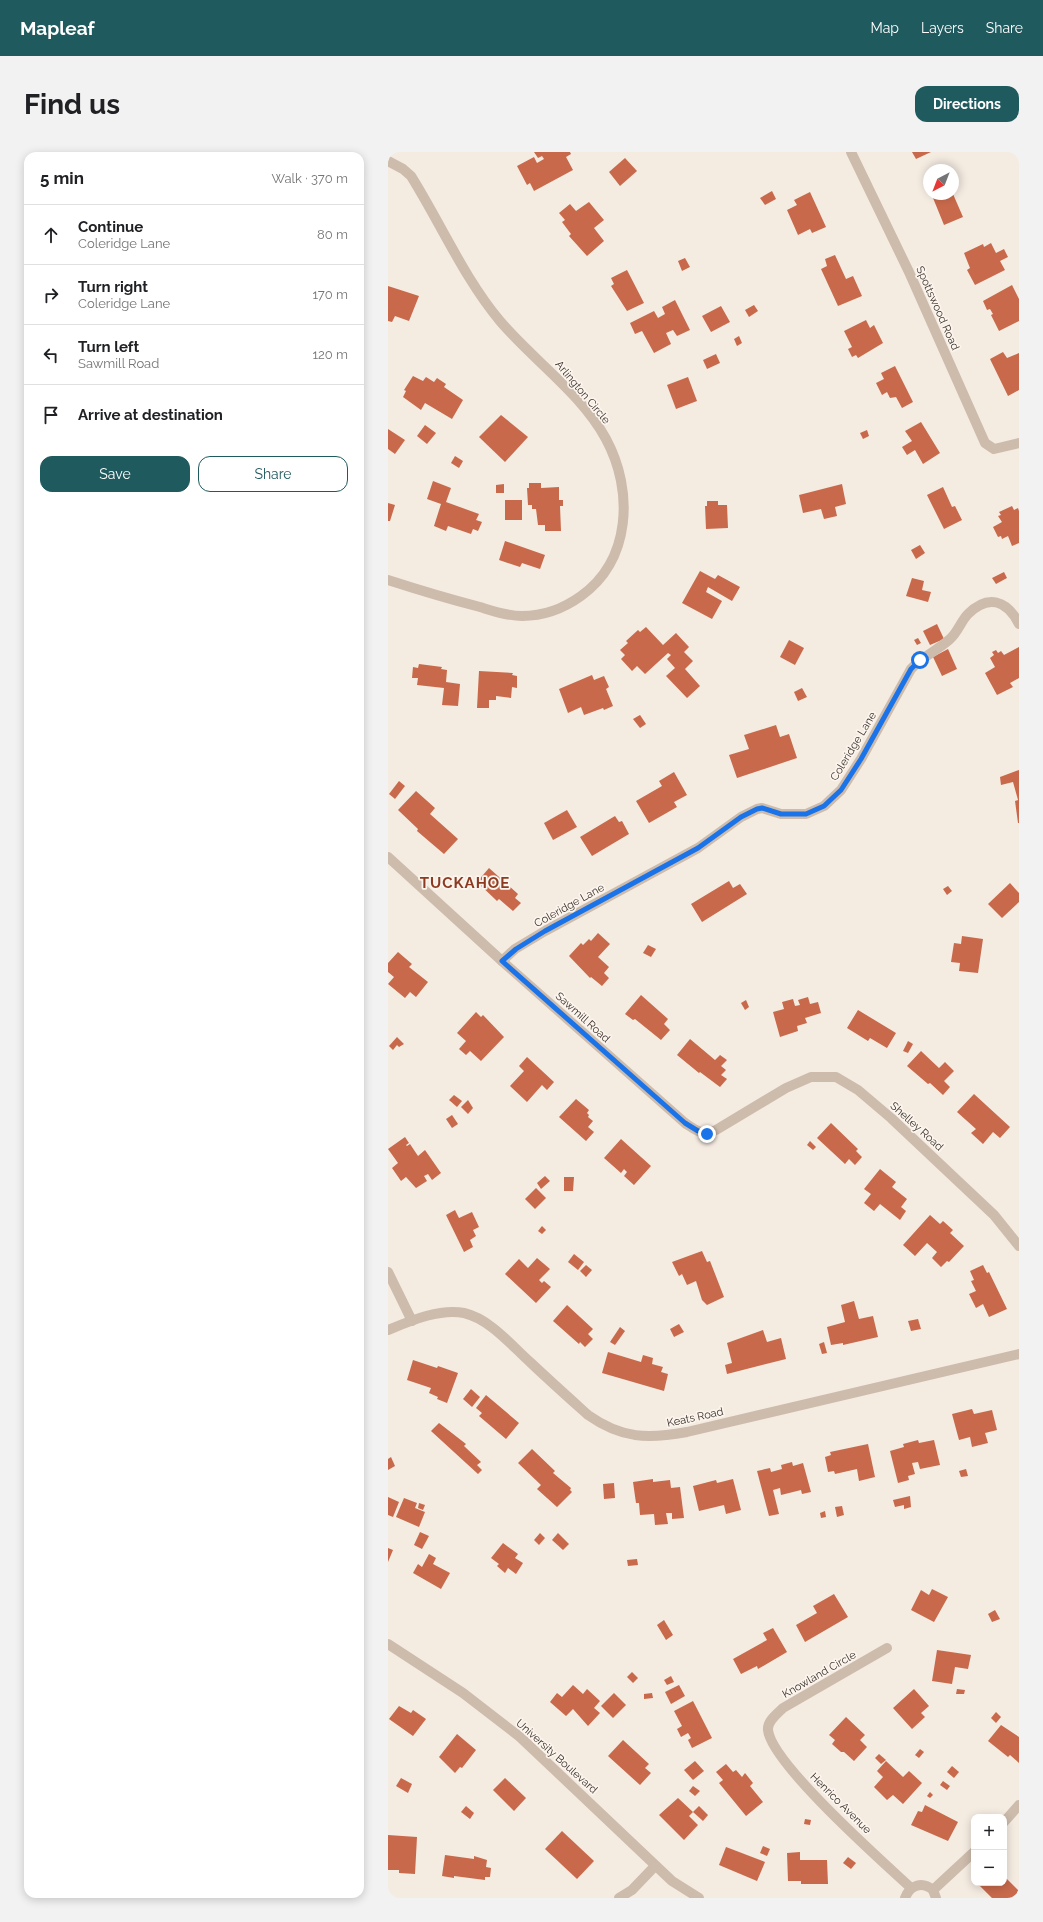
<!DOCTYPE html>
<meta charset="utf-8">
<style>
:root{--surface:#fff;--page:#f2f2f2;--text:#202124;--muted:#757577;--line:#e0e0e0;--accent:#1f5a5e}
body{margin:0;font-family:Raleway,sans-serif;background:var(--page);color:var(--text)}
.controls{position:absolute;right:12px;bottom:12px;display:grid;overflow:hidden;border-radius:8px;box-shadow:0 2px 10px #0003}
.controls button{width:36px;height:36px;display:grid;place-items:center;padding:0;border:0;border-bottom:1px solid var(--line);background:var(--surface);color:var(--text);font:20px sans-serif}
.compass{position:absolute;left:535px;top:12px;width:36px;height:36px;border-radius:50%;background:var(--surface);box-shadow:0 2px 10px #0003;rotate:222deg}
.stop{position:absolute;width:12px;height:12px;margin:-9px;border:3px solid #1a73e8;border-radius:50%;background:#fff}
.stop.end{background:#1a73e8;border-color:#fff;box-shadow:0 1px 4px #0008}
.list{margin:0;padding:0;list-style:none}
h2{display:flex;justify-content:space-between;align-items:center;height:52px;margin:0;padding:0 16px;font-size:17px}
h2 small{font-size:13px;font-weight:400;color:var(--muted)}
.list li{display:grid;grid-template-columns:26px 1fr auto;gap:12px;align-items:center;box-sizing:border-box;height:60px;padding:0 16px;border-top:1px solid var(--line)}
.list b{display:block;font-size:15px;white-space:nowrap}
.list p{margin:0;font-size:13px;white-space:nowrap;color:var(--muted)}
.list em{font-size:13px;font-style:normal;color:var(--muted)}
.actions{display:flex;gap:8px;padding:12px 16px}
.actions a{flex:1;padding:9px 0;border:1px solid var(--accent);border-radius:12px;text-align:center;font-size:14px;color:var(--accent)}
.actions .main{background:var(--accent);color:#fff}
.icon{flex:none;width:22px;height:22px;fill:none;stroke:currentColor;stroke-width:2;stroke-linecap:round;stroke-linejoin:round}
.map{position:relative;flex:none;width:631px;height:1746px;overflow:hidden;border-radius:12px}
header{display:flex;align-items:center;gap:24px;box-sizing:border-box;height:56px;padding:0 20px;background:var(--accent);color:#fff}
header strong{font-size:19px}
nav{display:flex;gap:22px;margin-inline-start:auto;font-size:14px}
.intro{display:flex;align-items:center;justify-content:space-between;box-sizing:border-box;height:96px;padding:0 24px}
h1{margin:0;font-size:28px}
.button{padding:10px 18px;border-radius:12px;background:var(--accent);color:#fff;font-size:14px;font-weight:700}
main{display:flex;gap:24px;padding:0 24px}
aside{flex:1;background:var(--surface);border-radius:12px;box-shadow:0 2px 10px #0003}
.map>svg:first-child{display:block}
.building{fill:#c8694b}
.lines{fill:none;stroke-linecap:round;stroke-linejoin:round}
.minor{stroke:#cdbbac;stroke-width:10}
.route{stroke:#1a73e8;stroke-width:5}
.labels{text-anchor:middle;stroke-width:3.5;stroke-linejoin:round;paint-order:stroke}
.street-label{font-size:11px;fill:#3b302b;stroke:#fbf5ee}
.district-label{font-size:15px;font-weight:bold;letter-spacing:1px;fill:#8c3b22;stroke:#fbf5ee}
</style>
<header>
<strong>Mapleaf</strong>
<nav><a>Map</a><a>Layers</a><a>Share</a></nav>
</header>
<div class="intro"><h1>Find us</h1><a class="button">Directions</a></div>
<main>
<aside>
<h2>5 min<small>Walk · 370 m</small></h2>
<ul class="list">
<li><svg class="icon" aria-label="ahead" viewBox="0 0 24 24"><path d="M12 20V5M6 11l6-6 6 6"/></svg><div><b>Continue</b><p>Coleridge Lane</p></div><em>80 m</em></li>
<li><svg class="icon" aria-label="right" viewBox="0 0 24 24"><path d="M7 20v-9h11M14 6l5 5-5 5"/></svg><div><b>Turn right</b><p>Coleridge Lane</p></div><em>170 m</em></li>
<li><svg class="icon" aria-label="left" viewBox="0 0 24 24"><path d="M17 20v-9H6M10 6l-5 5 5 5"/></svg><div><b>Turn left</b><p>Sawmill Road</p></div><em>120 m</em></li>
<li><svg class="icon" aria-label="arrive" viewBox="0 0 24 24"><path d="M6 21V4h12l-3 4 3 4H6"/></svg><div><b>Arrive at destination</b></div></li>
</ul>
<div class="actions"><a class="main">Save</a><a>Share</a></div>
</aside>
<div class="map">
<svg width="631" height="1746" viewBox="0 0 631 1746">
<rect width="100%" height="100%" fill="#f4ebe1"/>
<g class="building">
<path d="M146,0h36l1,2 -5,3 7,13 -39,21 -4,-8 -3,2 -10,-19 17,-9 3,6 7,-4 -2,-3 -4,2z"/>
<path d="M524,0h19l-15,7z"/>
<path d="M237,6l12,13 -17,15 -11,-14z"/>
<path d="M384,39l4,8 -11,6 -5,-7z"/>
<path d="M422,40l16,35 -14,6 -2,-4 -12,6 -11,-25 10,-5 -3,-5z"/>
<path d="M546,42h19l10,23 -19,8 -11,-27 2,-1z"/>
<path d="M201,50l15,18 -10,8 10,13 -17,15 -18,-20 2,-2 -9,-12 3,-2 -6,-7 11,-9 6,7z"/>
<path d="M603,91l5,10 8,-4 4,8 -8,4 5,9 -30,15 -8,-15 3,-2 -6,-15 19,-9 1,3z"/>
<path d="M447,103l11,24 7,-3 9,20 -24,10 -17,-37 6,-3 -2,-7z"/>
<path d="M297,106l5,9 -8,4 -4,-10z"/>
<path d="M239,118l17,33 -17,8 -16,-25 3,-2 -3,-6z"/>
<path d="M624,133l7,14v22l-20,10 -8,-16 2,-1 -3,-5 -3,1 -4,-9z"/>
<path d="M0,134l31,10 -10,25 -14,-5 -3,6 -4,-1z"/>
<path d="M287,148l15,30 -13,6 -4,-6 -7,3 5,11 -17,9 -12,-22 -7,3 -5,-11 24,-12 4,7 7,-4 -3,-7z"/>
<path d="M366,153l4,6 -9,6 -4,-7z"/>
<path d="M333,154l9,16 -19,10 -9,-16z"/>
<path d="M478,168l4,8 4,-3 9,18 -25,15 -2,-3 -4,2 -4,-8 4,-2 -8,-16z"/>
<path d="M351,184l3,7 -5,3 -3,-7z"/>
<path d="M615,200l4,6 12,-5v37l-11,6 -18,-37z"/>
<path d="M328,202l4,9 -13,6 -4,-9z"/>
<path d="M507,214l18,36 -11,6 -6,-11 -6,1 -3,-6 -5,3 -6,-12 8,-4 -3,-6z"/>
<path d="M25,224l10,5 3,-4 8,5 3,-4 9,6 -2,3 19,13 -11,19 -27,-16 -4,7 -18,-13 3,-6 -2,-1z"/>
<path d="M300,225l9,24 -21,8 -9,-24z"/>
<path d="M113,263l27,22 -23,25 -26,-25z"/>
<path d="M533,270l19,31 -17,11 -8,-14 -8,5 -5,-8 10,-6 -7,-10z"/>
<path d="M37,273l11,8 -9,11 -10,-8z"/>
<path d="M0,277l17,11 -10,14 -7,-5z"/>
<path d="M479,278l2,6 -6,3 -3,-6z"/>
<path d="M67,304l8,5 -4,7 -8,-5z"/>
<path d="M45,329l18,7 -5,14 33,12 -3,6 6,2 -4,9 -5,-2 -2,5 -23,-8 -2,5 -12,-5 7,-22 -14,-5z"/>
<path d="M141,331h12v5l18,-1v13h4v6h-3l1,25h-16v-6h-7l-2,-16h-4v-4h-4l-1,-17h2z"/>
<path d="M116,332v9h-8v-8z"/>
<path d="M454,332l4,20 -11,3 2,9 -13,3 -3,-10 -18,4 -4,-18z"/>
<path d="M555,335l9,20 3,-1 7,14 -18,9 -17,-34z"/>
<rect x="117" y="348" width="17" height="20"/>
<path d="M319,349h11v4h9l1,23 -22,1 -1,-23h2z"/>
<path d="M0,351l7,2 -5,16h-2z"/>
<path d="M624,354l2,4 4,-2 1,3v32l-7,3 -4,-10 -6,3 -1,-3 -3,1 -5,-10 9,-5 -4,-6 3,-1 -2,-3z"/>
<path d="M117,389l40,14 -5,14 -18,-6 -2,4 -21,-7z"/>
<path d="M532,393l5,8 -9,6 -5,-9z"/>
<path d="M312,419l15,8 3,-4 22,12 -8,14 -24,-14 -2,5 16,9 -10,18 -30,-16z"/>
<path d="M616,420l3,6 -11,6 -4,-6z"/>
<path d="M524,426l12,3 -2,9 9,2 -3,10 -22,-6z"/>
<path d="M549,472l7,15 -14,6 -7,-14z"/>
<path d="M258,475l17,18 13,-12 13,14 -5,5 9,9 -8,8 15,17 -13,12 -21,-22 9,-8 -8,-9 4,-4 -3,-2 -23,21 -8,-8 -5,5 -11,-12 4,-4 -5,-5 8,-7 -2,-2 12,-11 2,2z"/>
<path d="M530,486l3,5 -4,2 -3,-5z"/>
<path d="M401,488l15,8 -9,17 -15,-8z"/>
<path d="M631,495v31l-9,5 3,4 -16,8 -12,-22 10,-6 -5,-9 4,-3 -2,-3 4,-2 2,3 3,-2 3,4z"/>
<path d="M560,497l9,20 -15,7 -9,-19z"/>
<path d="M31,512l23,3 -1,2 6,1 -1,12 14,2 -2,22 -16,-1 2,-17 -27,-3 1,-7h-6l1,-11 5,1z"/>
<path d="M91,519l34,2 -1,2 5,1v12l-5,-1 -1,11 -15,-2v4h-7v8h-12z"/>
<path d="M204,523l2,5 10,-4 5,11 -3,2 7,17 -9,4 -1,-2 -19,7 -3,-8 -13,6 -9,-24z"/>
<path d="M414,536l5,9 -9,4 -4,-9z"/>
<path d="M252,563l6,9 -6,4 -7,-9z"/>
<path d="M388,573l4,12 9,-3 8,24 -60,20 -8,-23 20,-6 -5,-14z"/>
<path d="M631,618v53h-1l-3,-22 3,-1 -5,-18 -12,3 -1,-8z"/>
<path d="M286,620l13,23 -13,7 3,5 -28,16 -13,-22 26,-15 -3,-5z"/>
<path d="M11,629l6,5 -10,13 -6,-5z"/>
<path d="M28,639l19,17 -5,6 28,25 -14,15 -27,-23 1,-2 -20,-19z"/>
<path d="M179,658l10,17 -24,13 -9,-17z"/>
<path d="M227,664l4,6 3,-1 7,13 -37,22 -12,-19z"/>
<path d="M101,716l29,26 -3,4 6,5 -8,8 -14,-12 -2,2 -20,-19z"/>
<path d="M341,729l4,7 7,-4 7,10 -45,28 -11,-18z"/>
<path d="M622,731l9,10v9l-17,16 -14,-14z"/>
<path d="M560,734l4,5 -5,4 -4,-6z"/>
<path d="M210,781l12,11 -12,13 11,10 -5,6 5,5 -7,8 -11,-9 -1,1 -21,-22 12,-13 2,2 6,-6 2,2z"/>
<path d="M574,784l21,3 -5,34 -19,-2 1,-8 -9,-1 3,-19 7,1z"/>
<path d="M260,793l8,4 -5,8 -8,-4z"/>
<path d="M10,800l14,12 -3,3 19,15 -12,15 -6,-5 -5,6 -17,-14 6,-7 -6,-5v-9z"/>
<path d="M253,843l27,24 -4,5 6,6 -9,10 -26,-21 -2,1 -8,-6z"/>
<path d="M420,845l2,7 8,-2 3,11 -16,5 2,5 -10,3 1,5 -18,6 -7,-25 11,-3 -2,-7 11,-3 2,7 5,-1 -2,-5z"/>
<path d="M358,848l3,7 -4,3 -4,-7z"/>
<path d="M470,858l38,23 -9,15 -17,-10 -2,3 -21,-13z"/>
<path d="M88,860l5,5 2,-2 21,22 -23,24 -11,-10 -4,4 -7,-6 7,-8 -9,-8z"/>
<path d="M9,885l7,7 -5,3 -2,-2 -4,5 -4,-4z"/>
<path d="M302,887l25,21 5,-5 7,5 -6,6 5,4 -5,5 6,4 -7,8 -20,-15 -1,1 -22,-18z"/>
<path d="M520,889l5,3 -5,9 -5,-2z"/>
<path d="M533,899l18,17 6,-6 9,9 -10,10 6,6 -7,8 -13,-12 -2,1 -21,-18z"/>
<path d="M139,905l27,25 -7,8 -5,-5 -15,17 -17,-16 14,-15 -5,-5z"/>
<path d="M586,942l36,33 -10,11 -7,-6 -10,12 -12,-11 5,-4 -19,-17z"/>
<path d="M66,943l8,6 -5,6 -8,-7z"/>
<path d="M188,947l13,11 -2,3 2,2 -1,2 5,4 -5,6 6,5 -8,9 -27,-24z"/>
<path d="M80,948l5,8 -5,6 -7,-7z"/>
<path d="M64,963l6,9 -6,4 -6,-9z"/>
<path d="M443,971l27,26 -2,2 6,6 -7,8 -6,-6 -4,5 -28,-26z"/>
<path d="M17,985l4,6 -3,2 1,1 3,-2 8,12 7,-6 16,23 -9,7 -4,-6 -4,2 3,5 -11,7 -10,-11 -5,4 -9,-13 6,-5 -10,-14z"/>
<path d="M233,987l30,27 -17,19 -10,-9 3,-4 -3,-3 -3,4 -17,-15z"/>
<path d="M422,989l6,6 -3,3 -6,-5z"/>
<path d="M492,1017l16,13 -4,5 15,12 -6,8 5,4 -6,9 -20,-16 -6,7 -10,-8 7,-9 -7,-5z"/>
<path d="M157,1024l5,5 -9,8 -4,-6z"/>
<path d="M176,1025h10l-1,14h-9z"/>
<path d="M148,1036l10,10 -11,11 -10,-10z"/>
<path d="M67,1058l4,8 13,-6 7,15 -6,3 3,6 -6,4 3,7 -9,5 -18,-37z"/>
<path d="M542,1063l10,9 3,-3 10,9 -3,3 14,13 -15,16 -2,-1 -6,6 -9,-9 5,-6 -10,-9 -12,13 -12,-11z"/>
<path d="M154,1074l4,4 -4,4 -4,-3z"/>
<path d="M314,1099l5,11 3,-1 14,36 -17,8 -5,-5 -6,-19 -9,4 -5,-11 -3,2 -7,-14z"/>
<path d="M186,1102l10,8 -6,8 -10,-8z"/>
<path d="M149,1106l13,11 -11,11 3,3 2,-2 7,6 -15,16 -31,-29 14,-15 9,9z"/>
<path d="M198,1113l6,5 -6,7 -6,-6z"/>
<path d="M595,1113l4,8 2,-1 18,37 -18,8 -6,-13 -7,4 -7,-14 7,-3 -5,-10 3,-1 -4,-9z"/>
<path d="M466,1149l5,18 14,-3 5,21 -35,8v-2l-12,2 -4,-18 18,-5 -4,-17z"/>
<path d="M179,1153l26,24 -5,5 5,5 -8,8 -5,-5 -1,2 -26,-23z"/>
<path d="M530,1167l3,10 -10,2 -3,-10z"/>
<path d="M291,1172l5,8 -10,5 -4,-8z"/>
<path d="M232,1175l5,4 -10,14 -5,-3z"/>
<path d="M375,1178l4,12 14,-4 5,21 -59,15 -2,-9 7,-2 -5,-20z"/>
<path d="M436,1190l3,11 -5,1 -3,-10z"/>
<path d="M220,1200l33,10 2,-7 10,3 -1,6 11,3 -2,5 7,2 -4,17 -62,-18z"/>
<path d="M25,1208l24,8 1,-2 20,7 -11,30 -10,-4 1,-2 -9,-4 2,-5 -24,-8z"/>
<path d="M83,1237l9,8 -8,10 -9,-8z"/>
<path d="M98,1243l33,28 -13,16 -27,-23 3,-3 -6,-5z"/>
<path d="M584,1257l2,5 18,-4 5,20 -12,3 3,10 -16,4 -2,-10 -11,3 -7,-26z"/>
<path d="M51,1271l27,21 -2,2 17,16 -4,3 5,5 -4,4 -47,-43z"/>
<path d="M530,1288l1,3 15,-3 6,25 -20,4 -2,-7 -6,1 3,11 -7,2 1,4 -11,3 -8,-32 14,-4 -1,-3z"/>
<path d="M480,1292l7,33 -16,4 -2,-12 -22,5 -1,-3 -6,1 -3,-15 6,-2 -1,-3z"/>
<path d="M144,1297l23,22 -2,2 18,15 -1,2 2,2 -15,15 -20,-18 4,-4 -23,-22z"/>
<path d="M3,1305l4,9 -7,4v-11z"/>
<path d="M404,1310l1,4 10,-3 8,29 -9,2 -1,-4 -20,5 -1,-7 -7,2 6,24 -10,2 -12,-45 13,-3 1,4 11,-3 -1,-4z"/>
<path d="M578,1317l2,7 -7,1 -2,-6z"/>
<path d="M265,1327v3l17,-2 1,8 9,-1 4,31 -12,1v-6h-6l2,11 -13,1 -1,-11 -14,1 -1,-12h-3l-3,-21z"/>
<path d="M345,1327l8,31 -15,4 -2,-9 -25,6 -6,-25 23,-6 1,3z"/>
<path d="M226,1331l1,15 -11,1 -1,-15z"/>
<path d="M522,1344l1,11 -7,2v-4l-9,2 -2,-7z"/>
<path d="M0,1345l11,5 -6,15 -5,-2z"/>
<path d="M16,1346l13,5 -2,5 10,4 -6,15 -23,-10z"/>
<path d="M31,1351l6,2 -2,5 -5,-2z"/>
<path d="M454,1354l2,9 -7,2 -2,-10z"/>
<path d="M437,1359l1,6 -5,1 -1,-5z"/>
<path d="M32,1380l9,4 -7,13 -8,-4z"/>
<path d="M152,1381l5,5 -6,7 -5,-5z"/>
<path d="M170,1381l11,11 -6,6 -11,-10z"/>
<path d="M115,1391l15,11 -3,4 8,5 -7,11 -8,-6 -3,5 -8,-7 2,-2 -8,-6z"/>
<path d="M0,1396l5,2 -5,12z"/>
<path d="M41,1402l7,4 -3,6 17,9 -9,16 -28,-16 5,-9 4,3z"/>
<path d="M249,1407l1,6 -10,1 -1,-6z"/>
<path d="M544,1437l16,8 -14,25 -23,-12 10,-20 8,5z"/>
<path d="M446,1442l14,23 -43,25 -9,-17 21,-12 -4,-7z"/>
<path d="M607,1458l5,9 -8,3 -4,-8z"/>
<path d="M276,1468l9,15 -7,5 -9,-15z"/>
<path d="M385,1476l14,24 -29,17 -1,-3 -16,8 -8,-15 34,-19 -4,-7z"/>
<path d="M549,1498l34,5 -3,14 -13,-2 -3,17 -20,-3z"/>
<path d="M244,1520l6,6 -5,5 -6,-6z"/>
<path d="M283,1524l3,6 -7,3 -3,-5z"/>
<path d="M185,1533l10,9 4,-5 13,12 -6,7 6,5 -12,13 -15,-17 -7,7 -16,-14 7,-9 5,4z"/>
<path d="M291,1533l6,11 -14,8 -6,-12z"/>
<path d="M526,1537l15,17 -8,7 4,4 -13,12 -19,-21z"/>
<path d="M569,1537l8,1 -1,4h-8z"/>
<path d="M226,1541l12,12 -13,13 -12,-12z"/>
<path d="M264,1541l1,5 -9,1v-5z"/>
<path d="M305,1549l19,37 -20,10 -4,-8 3,-2 -3,-5 -7,4 -4,-8 5,-3 -8,-15z"/>
<path d="M11,1554l12,7 2,-3 13,9 -13,17 -24,-17z"/>
<path d="M608,1560l5,5 -5,6 -5,-5z"/>
<path d="M458,1565l19,18 -5,5 7,7 -13,14 -10,-9h-3l-9,-8 3,-4 -6,-5z"/>
<path d="M613,1573l18,12v26l-9,-8 -2,2 -20,-16z"/>
<path d="M69,1582l19,16 -14,18 -2,-1 -5,6 -16,-16z"/>
<path d="M235,1588l26,24 -4,4 6,5 -11,12 -32,-29z"/>
<path d="M532,1597l4,3 -5,6 -4,-3z"/>
<path d="M491,1602l7,6 -5,4 -6,-6z"/>
<path d="M307,1609l9,10 -11,9 -9,-10z"/>
<path d="M498,1609l17,16 6,-6 13,12 -19,21 -10,-9 -6,5 -13,-13 9,-10 -6,-6z"/>
<path d="M338,1612l7,8 3,-2 6,7 3,-4 8,10 -3,3 13,16 -17,14 -27,-33 4,-3 -7,-8z"/>
<path d="M564,1614l7,6 -5,6 -7,-6z"/>
<path d="M13,1626l11,6 -4,9 -12,-7z"/>
<path d="M117,1626l21,20 -12,13 -21,-21z"/>
<path d="M555,1629l7,5 -3,4 -7,-5z"/>
<path d="M305,1634l7,5 -5,5 -6,-5z"/>
<path d="M542,1640l3,3 -3,3 -3,-2z"/>
<path d="M290,1646l15,14 -4,4 9,9 -14,15 -25,-25z"/>
<path d="M537,1653l33,17 -10,19 -37,-16 7,-14 4,1z"/>
<path d="M78,1654l8,7 -4,6 -9,-7z"/>
<path d="M311,1654l9,9 -5,6 -10,-9z"/>
<path d="M417,1667l6,1 -1,5 -6,-1z"/>
<path d="M174,1679l32,30 -17,18 -32,-30z"/>
<path d="M0,1683l29,2 -2,37 -16,-1v-3h-11z"/>
<path d="M375,1694l7,3 -3,7 -7,-3z"/>
<path d="M338,1695l39,15 -8,19 -38,-16z"/>
<path d="M412,1700v8h27l1,24h-27v-3h-13l-1,-28z"/>
<path d="M57,1703l29,4v-3l13,4 -1,7 5,1 -1,9h-5v3l-31,-4v2l-12,-2z"/>
<path d="M460,1705l8,6 -5,6 -8,-6z"/>
<path d="M616,1724l15,15v7h-27l-14,-14 26,-1z"/>
</g>
<g class="lines">
<g class="minor">
<path d="M463,0l58,120 76,171 9,6 25,-6"/>
<path d="M0,9l15,8 8,7c30,48 53,102 89,145 34,40 81,72 106,118 28,52 25,121 -25,157 -18,13 -37,20 -59,20 -15,0 -29,-5 -42,-9 -31,-8 -61,-17 -92,-27"/>
<path d="M0,705l114,104 183,162c12,8 17,13 31,7l70,-42 25,-11h25l22,13 33,28 103,97 25,31"/>
<path d="M114,809l13,-12 30,-18 153,-83 43,-31 16,-8 5,-1 19,6h25l18,-8 17,-16 20,-31 50,-90c12,-13 27,-19 39,-30 8,-7 11,-18 18,-25 20,-20 39,-14 51,10"/>
<path d="M0,1120l24,49"/>
<path d="M0,1178c22,-9 52,-22 76,-17 26,6 47,32 66,49 19,18 38,35 58,53 34,24 60,24 99,17l332,-78"/>
<path d="M0,1492l75,49 57,44 152,144 27,17"/>
<path d="M499,1496l-104,60c-6,6 -16,13 -15,22 3,33 115,132 143,158"/>
<path d="M616,1670l15,-17"/>
<path d="M545,1738l41,-38"/>
<path d="M231,1746l13,-8 23,-24"/>
<path d="M517,1746c5,-13 17,-17 28,-8l3,8"/>
</g>
</g>
<g class="lines">
<path class="route" d="M319,982l-9,-3 -13,-8 -183,-162 14,-12 29,-18 153,-83 43,-31 16,-8 5,-1 19,6h25l18,-8 17,-16 20,-31 50,-90 9,-9"/>
</g>
<g class="labels">
<g class="street-label">
<text transform="translate(550 156) rotate(66)" y="4">Spottswood Road</text>
<text transform="translate(195 240) rotate(50)" y="4">Arlington Circle</text>
<text transform="translate(465 594) rotate(-59)" y="4">Coleridge Lane</text>
<text transform="translate(181 753) rotate(-29)" y="4">Coleridge Lane</text>
<text transform="translate(195 865) rotate(42)" y="4">Sawmill Road</text>
<text transform="translate(529 974) rotate(42)" y="4">Shelley Road</text>
<text transform="translate(307 1265) rotate(-12)" y="4">Keats Road</text>
<text transform="translate(431 1522) rotate(-30)" y="4">Knowland Circle</text>
<text transform="translate(169 1604) rotate(42)" y="4">University Boulevard</text>
<text transform="translate(453 1651) rotate(45)" y="4">Henrico Avenue</text>
</g>
<g class="district-label">
<text x="77" y="736">TUCKAHOE</text>
</g>
</g>
</svg>
<div class="controls">
<button>+</button>
<button>−</button>
</div>
<svg class="compass" viewBox="-18 -18 36 36"><path d="M0-13l5 13h-10z" fill="#e53935"/><path d="M0 13l5-13h-10z" fill="#757577"/></svg>
<div class="stop" style="left:532px;top:508px"></div>
<div class="stop end" style="left:319px;top:982px"></div>
</div>
</main>
